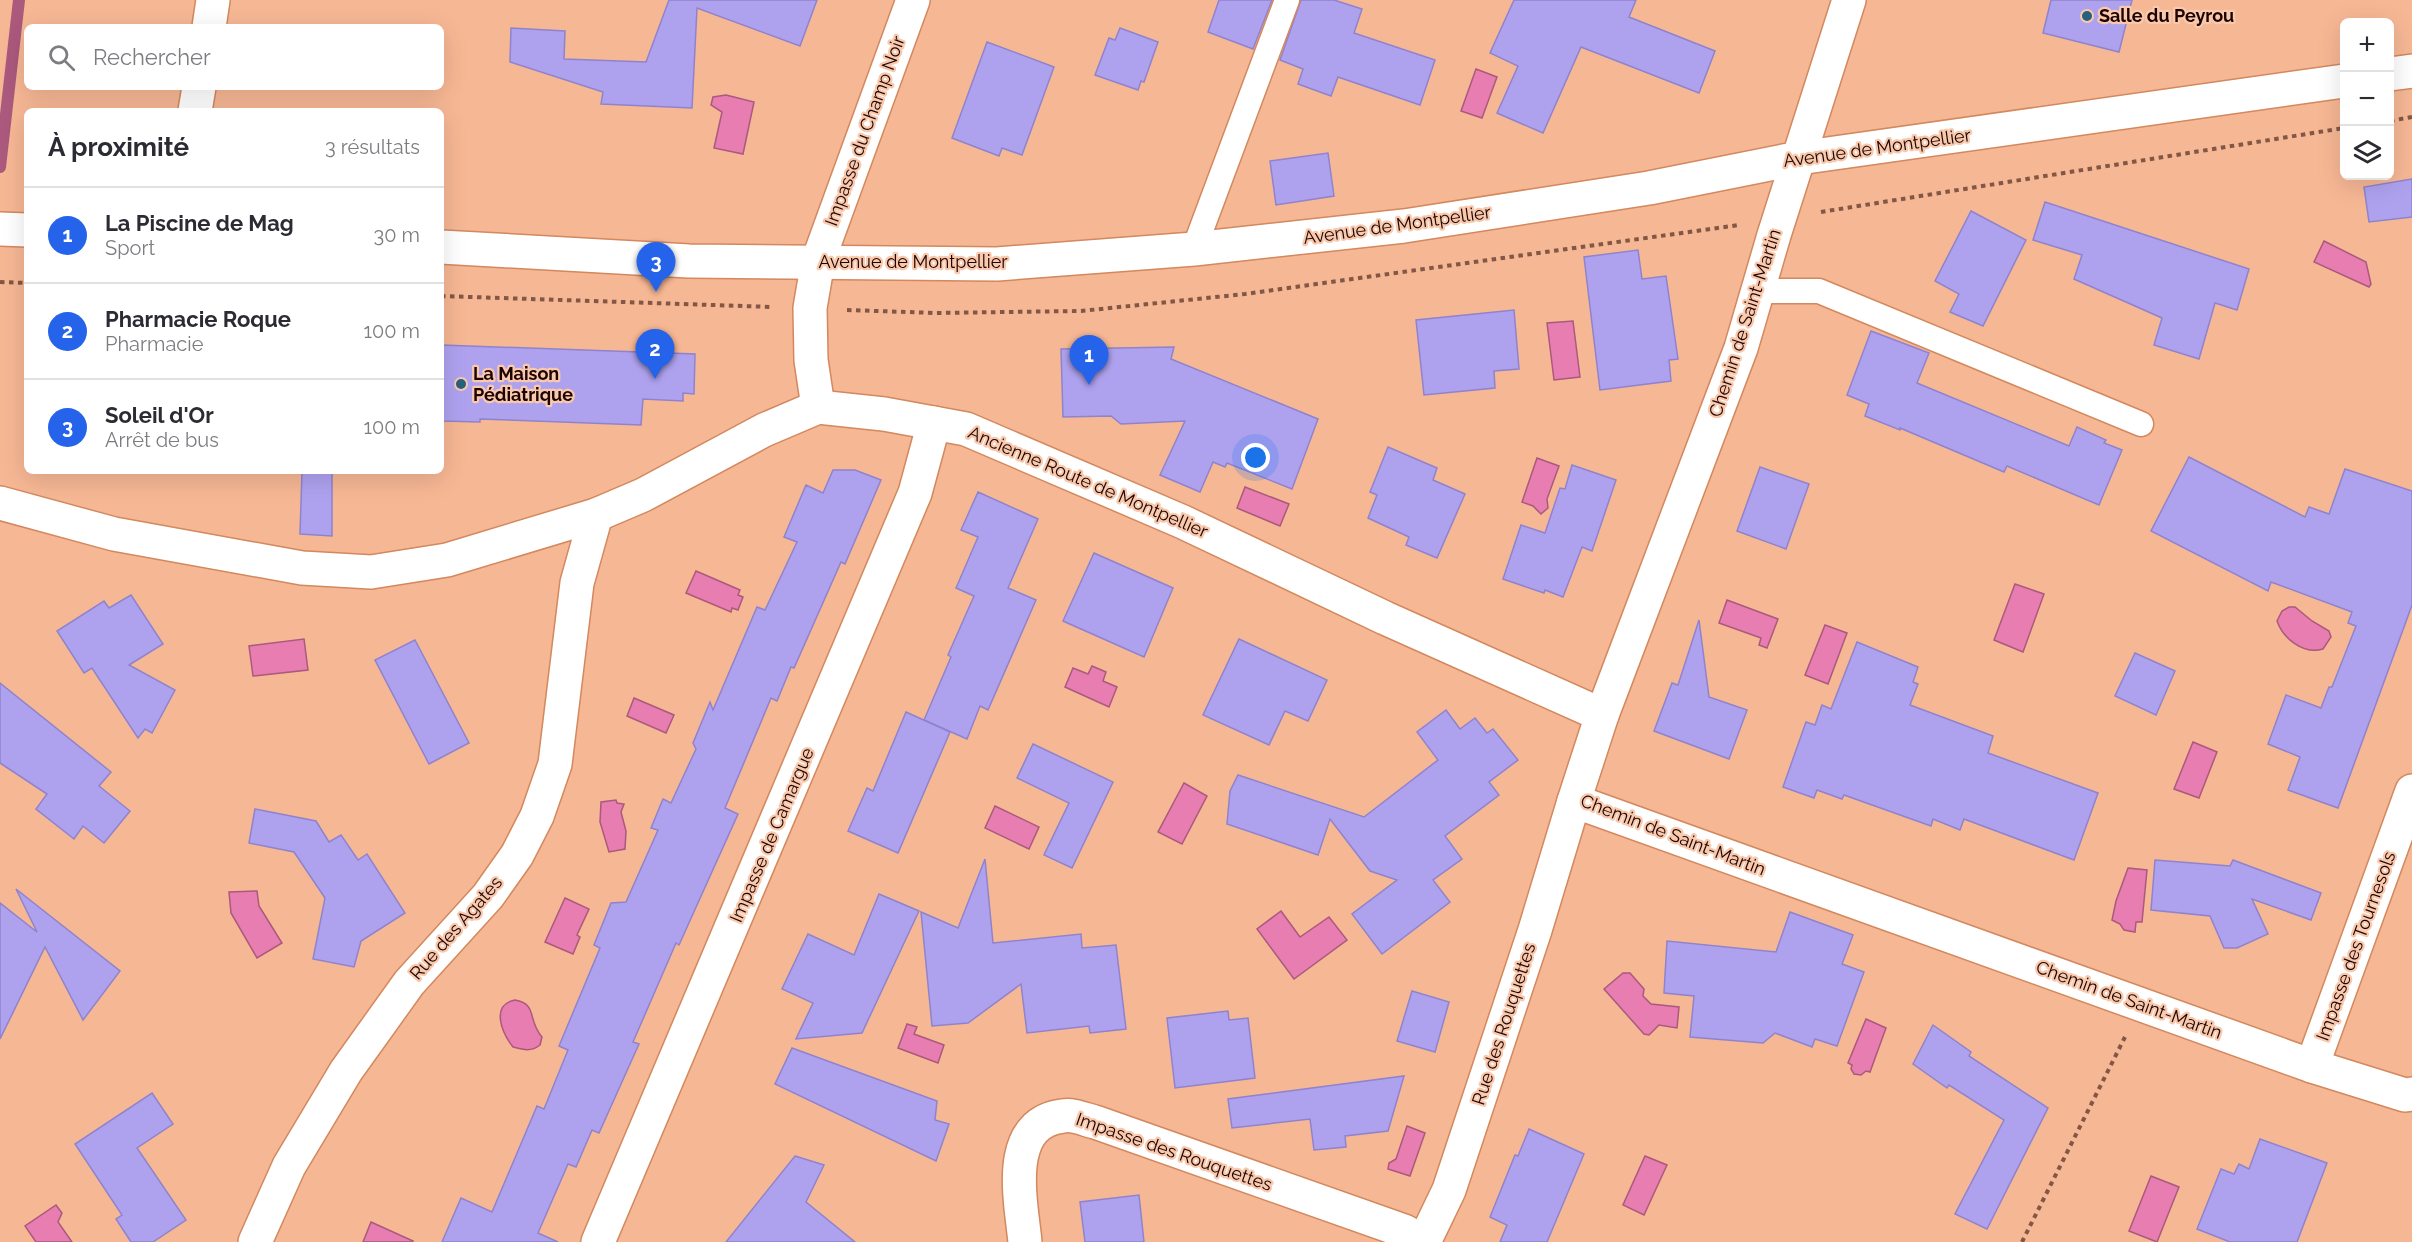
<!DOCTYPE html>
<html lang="fr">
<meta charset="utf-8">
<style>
:root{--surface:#fff;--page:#f2f2f3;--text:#2b2b33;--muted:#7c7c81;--line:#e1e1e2;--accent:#2563eb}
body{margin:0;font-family:Raleway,sans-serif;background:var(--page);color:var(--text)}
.controls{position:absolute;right:18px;top:18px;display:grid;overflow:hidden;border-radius:9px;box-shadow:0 6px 24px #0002}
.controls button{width:54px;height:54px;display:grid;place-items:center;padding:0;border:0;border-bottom:2px solid var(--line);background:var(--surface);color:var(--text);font:30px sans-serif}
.you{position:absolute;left:1256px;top:458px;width:21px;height:21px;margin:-15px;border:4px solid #fff;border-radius:50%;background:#1a73e8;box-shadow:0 0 0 9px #1a73e833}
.badge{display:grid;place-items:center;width:39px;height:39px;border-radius:50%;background:var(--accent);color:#fff;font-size:20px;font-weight:700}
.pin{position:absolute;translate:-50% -50px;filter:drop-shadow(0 2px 3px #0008)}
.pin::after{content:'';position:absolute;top:32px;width:21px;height:18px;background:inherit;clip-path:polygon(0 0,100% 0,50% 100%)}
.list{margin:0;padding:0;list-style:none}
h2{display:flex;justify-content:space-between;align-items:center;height:78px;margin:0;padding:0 24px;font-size:26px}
h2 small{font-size:20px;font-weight:400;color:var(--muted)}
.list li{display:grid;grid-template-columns:39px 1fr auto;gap:18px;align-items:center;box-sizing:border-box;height:96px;padding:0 24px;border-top:2px solid var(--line)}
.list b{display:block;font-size:22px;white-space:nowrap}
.list p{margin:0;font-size:20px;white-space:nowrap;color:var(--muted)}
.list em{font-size:20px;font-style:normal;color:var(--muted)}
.icon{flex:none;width:33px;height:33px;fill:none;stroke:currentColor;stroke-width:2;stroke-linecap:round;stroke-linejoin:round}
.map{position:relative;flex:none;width:2412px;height:1242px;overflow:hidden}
.search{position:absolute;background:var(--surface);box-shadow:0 6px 24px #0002;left:24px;top:24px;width:420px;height:66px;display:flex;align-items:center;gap:15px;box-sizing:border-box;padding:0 21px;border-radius:9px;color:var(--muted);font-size:22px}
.panel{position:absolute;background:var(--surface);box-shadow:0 6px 24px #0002;left:24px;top:108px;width:420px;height:366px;border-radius:9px}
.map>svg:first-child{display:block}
.water{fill:#e77db1;stroke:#ab597c;stroke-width:1.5}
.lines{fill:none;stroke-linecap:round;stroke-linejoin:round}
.stream{stroke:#ab597c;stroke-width:12}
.building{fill:#aea2ef;stroke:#8f83cd;stroke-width:1.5}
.lane-casing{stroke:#d3885d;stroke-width:27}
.street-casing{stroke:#d3885d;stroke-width:36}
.secondary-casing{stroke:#d3885d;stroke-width:36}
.path{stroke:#825745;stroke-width:4;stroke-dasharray:4.5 4.5;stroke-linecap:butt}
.lane{stroke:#fff;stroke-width:24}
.street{stroke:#fff;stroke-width:33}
.secondary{stroke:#fff;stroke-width:33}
.poi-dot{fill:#28617a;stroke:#f9c9ae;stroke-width:2}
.labels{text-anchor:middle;stroke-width:4.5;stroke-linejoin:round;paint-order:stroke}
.poi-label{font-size:18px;font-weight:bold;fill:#1e0400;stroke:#f9c9ae;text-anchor:start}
.street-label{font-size:18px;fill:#1e0400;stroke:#f9c9ae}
</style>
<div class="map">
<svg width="2412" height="1242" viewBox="0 0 2412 1242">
<rect width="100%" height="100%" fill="#f6b794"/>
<g class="water">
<path d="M1476,69l21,8 -15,41 -21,-7z"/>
<path d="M726,95l28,7 -11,52 -29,-6 8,-36 -11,-7 2,-8z"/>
<path d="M2324,241l42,21 5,22 -2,3 -55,-25z"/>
<path d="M1573,321l7,56 -26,3 -7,-57z"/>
<path d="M1537,458l22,8 -12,33 1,9 -7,6 -8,-8 -11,-4z"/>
<path d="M1245,487l44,17 -9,22 -43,-18z"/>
<path d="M696,571l44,19 -2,5 5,2 -5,13 -6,-2 -1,4 -45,-19z"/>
<path d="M2015,584l29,10 -21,58 -29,-12z"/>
<path d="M1727,600l51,19 -11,29 -8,-3 2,-7 -42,-15z"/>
<path d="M2289,607h6l17,14 17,10 2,6 -8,12c-20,6 -40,-11 -46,-28l5,-10z"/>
<path d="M1825,625l22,8 -19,51 -23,-9z"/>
<path d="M304,639l4,31 -55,6 -4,-30z"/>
<path d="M1092,666l14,6 -3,9 14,6 -8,20 -44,-20 8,-19 15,6z"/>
<path d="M634,698l40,17 -8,18 -39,-17z"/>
<path d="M2193,742l24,10 -18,46 -25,-9z"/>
<path d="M1184,783l23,13 -25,48 -24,-12z"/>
<path d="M616,800l1,3 7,1 -3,8 5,19 -1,18 -16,3 -9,-30 1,-20z"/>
<path d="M995,806l44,21 -10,22 -44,-21z"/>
<path d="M2128,868l19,2 -5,52h-6l-1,10 -11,-2 -4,-6 -8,-4 4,-19z"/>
<path d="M257,891l2,15 23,37 -25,15 -26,-45 -2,-21z"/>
<path d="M565,898l24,11 -12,26 3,2 -7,17 -28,-12z"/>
<path d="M1281,911l19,26 29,-20 18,23 -53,39 -37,-50z"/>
<path d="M1623,973h7l14,16 -1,7 8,8 28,3 -2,21 -18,-3 -10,10 -5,-1 -40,-45z"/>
<path d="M515,1000c23,4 12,20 27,37l-2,8c-9,7 -16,5 -27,2 -11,-14 -23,-42 2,-47z"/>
<path d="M1866,1019l20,9 -16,44 -4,-1 -5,4 -7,-1 -3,-5 1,-4 -4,-2z"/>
<path d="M907,1024l10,3 -3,7 30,11 -6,18 -40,-15z"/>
<path d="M1407,1126l18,7 -15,43 -22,-7 1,-6 7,-4z"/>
<path d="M1645,1156l22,9 -23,50 -21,-10z"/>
<path d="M2151,1176l28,11 -22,55 -28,-11z"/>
<path d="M56,1205l6,8 -4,9 14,20h-36l-11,-16z"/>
<path d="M371,1222l42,19 -1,1h-49z"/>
</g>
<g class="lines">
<path class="stream" d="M0,167l19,-167"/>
</g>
<g class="building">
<path d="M669,0h148l-17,46 -103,-38 -5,100 -91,-4 2,-12 -93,-30 1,-34 54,3 -1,28 82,3z"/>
<path d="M1219,0h53l-19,49 -45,-17z"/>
<path d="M1301,0h33l28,9 -8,24 81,27 -15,45 -82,-28 -7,19 -33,-12 5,-15 -23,-9z"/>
<path d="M1514,0h122l-7,17 86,34 -16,42 -118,-46 -38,86 -46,-20 21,-47 -28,-13z"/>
<path d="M2051,0h81l-13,52 -76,-19z"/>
<path d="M1120,28l38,14 -14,40 -3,-1 -3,9 -43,-15 14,-37 6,2z"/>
<path d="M987,42l67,25 -32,88 -20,-7 -3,8 -47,-18z"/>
<path d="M1328,153l6,43 -58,9 -6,-44z"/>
<path d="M2412,179v38l-43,5 -5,-35z"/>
<path d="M2045,202l204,67 -12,41 -22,-7 -16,56 -45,-14 8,-27 -88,-39 8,-24 -49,-15z"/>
<path d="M1971,211l55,29 -43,86 -33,-14 9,-18 -24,-13z"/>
<path d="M1638,250l4,29 24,-3 12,83 -9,1 2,21 -71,9 -16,-133z"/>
<path d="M1514,310l5,59 -25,2 1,17 -71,7 -8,-75z"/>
<path d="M1871,331l58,22 -12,30 152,63 8,-19 29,13 -2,3 18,7 -23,55 -92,-39 -3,6 -104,-44v2l-35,-14 4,-12 -22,-9z"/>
<path d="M441,345l254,9 -1,40 -11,-1v8l-40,-2 -2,26 -161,-6v3l-39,-1z"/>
<path d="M1174,347l-3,12 147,60 -26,70 -65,-26 -2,4 -12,-5 -13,30 -40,-17 25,-54 -64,3 -10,-8 -48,1 -2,-68z"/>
<path d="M1388,447l49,21 -4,12 32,14 -28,64 -31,-13 3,-8 -41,-19 9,-23 -7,-3z"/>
<path d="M2189,457l116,60 4,-10 20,7 16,-45 67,22v114l-74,203 -50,-18 12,-33 -32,-13 18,-49 35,13 8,-21h3l24,-61 -8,-3 4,-11 -81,-30 -3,9 -117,-60z"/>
<path d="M1572,465l44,15 -24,71 -10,-4 -19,50 -18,-7 -1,3 -41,-14 18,-54 24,8 15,-45 5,1z"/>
<path d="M1760,467l49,17 -23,65 -49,-18z"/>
<path d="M833,470h22l26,10 -36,84 -4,-2 -47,106 -3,-1 -14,34 -6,-3 -46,110 13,6 -59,131 -3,-2 -43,99 6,2 -40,89 -7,-3 -16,37 -8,-3 -30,69 20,9h-116l19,-44 31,14 45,-106 7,3 24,-59 -9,-4 41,-98 -6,-3 17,-42 15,-1 32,-72 -7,-2 12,-29 8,4 25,-54 -3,-6 17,-41 3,8 44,-103 8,3 32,-68 -13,-5 22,-52 17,8z"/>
<path d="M302,471h30v65l-32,-2z"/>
<path d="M978,492l60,27 -30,69 28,12 -48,110 -8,-4 -13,33 -43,-19 27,-63 -3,-2 26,-59 -18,-8 22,-51 -17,-7z"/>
<path d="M1094,553l79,35 -29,69 -81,-36z"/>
<path d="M131,595l32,49 -34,21 46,25 -23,43 -7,-4 -7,9 -46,-70 -8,5 -27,-42 47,-30 5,7z"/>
<path d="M1699,620l10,77 38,13 -18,49 -75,-28 18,-48 6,2z"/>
<path d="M1239,639l88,41 -19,41 -23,-10 -16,34 -66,-30z"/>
<path d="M415,640l54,103 -40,21 -54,-104z"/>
<path d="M1857,642l61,25 -5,15 5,2 -8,21 83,31 -5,17 110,40 -24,67 -110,-41 -4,11 -27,-11 -2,7 -87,-31 -2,4 -25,-9 -3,8 -31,-11 23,-65 9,3 7,-20 9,4z"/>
<path d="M2135,653l40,18 -19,44 -41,-19z"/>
<path d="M0,683l111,89 -12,14 31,25 -26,32 -21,-17 -9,13 -38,-30 11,-15 -47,-31z"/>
<path d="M1446,710l14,19 15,-11 12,15 6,-4 25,31 -29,22 10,13 -54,41 17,23 -29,21 17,22 -68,52 -30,-40 45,-34 -27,-9 -40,-52 -12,36 -91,-31 3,-33 8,-16 126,42 74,-57 -21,-28z"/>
<path d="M906,712l44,20 -52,121 -50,-22 19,-43 6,3z"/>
<path d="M1033,744l80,38 -41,86 -28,-13 25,-52 -52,-25z"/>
<path d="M255,809l61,12 13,21 12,-7 17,25 9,-6 38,59 -44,28 -7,26 -41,-8 12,-61 -31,-46 -45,-9z"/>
<path d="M985,859l8,84 88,-9 1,14 34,-3 10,84 -36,4 -1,-7 -62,7 -6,-49 -53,39 -36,3 -11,-114 37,16z"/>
<path d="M2155,860l75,6 3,-6 88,33 -10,27 -59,-21 16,35 -31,14h-13l-14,-32 -59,-6z"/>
<path d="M16,889l104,82 -37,49 -38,-73 -45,92v-136l37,29z"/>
<path d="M879,894l40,17 -57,122 -66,6 17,-36 -31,-14 26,-55 46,21z"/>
<path d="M1790,912l63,23 -11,29 22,8 -27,74 -22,-7 -3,8 -37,-14 -12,10 -73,-6 4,-41 -30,-3 3,-52 109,11z"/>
<path d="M1412,991l37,11 -14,50 -38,-11z"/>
<path d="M1228,1011l1,9 19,-2 7,60 -80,10 -8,-70z"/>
<path d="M1933,1025l38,27 -2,4 79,52 -61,121 -32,-15 49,-94 -55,-35 -2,3 -34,-24z"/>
<path d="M792,1048l145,53 -2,19 14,4 -13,37 -161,-77z"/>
<path d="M1404,1076l-16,55 -43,5 1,11 -32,3 -4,-31 -78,9 -4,-29z"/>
<path d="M152,1093l21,31 -36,24 49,72 -33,22h-22l-15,-23 6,-4 -47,-71z"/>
<path d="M1529,1129l55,25 -37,88h-47l7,-17 -17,-8 25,-62 3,1z"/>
<path d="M2260,1139l67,24 -30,79h-67l-33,-13 24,-60 13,5 5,-10 10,5z"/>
<path d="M795,1156l29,9 -18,37 49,40h-129z"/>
<path d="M1139,1195l5,47h-59l-5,-40z"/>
</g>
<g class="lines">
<defs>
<g id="lane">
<path d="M1194,249l93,-249"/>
<path d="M1758,291h61l322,133"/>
</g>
<g id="street">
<path d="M1849,0l-75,235 -33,113 -139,367 -28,86 738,265 93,29 7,-1"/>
<path d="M209,27l4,-27"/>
<path d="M195,111l4,-24"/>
<path d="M818,407l-7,-47 -1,-52 8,-47 95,-261"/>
<path d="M0,503l114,31 188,34 69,4 76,-12 149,-45 47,-20 121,-65 54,-23 66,7 82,15 217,93 202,96 217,97"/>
<path d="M2312,1066l100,-275"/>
<path d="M255,1242l34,-76 57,-95 63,-88 79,-87 29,-41 20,-39 18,-52 22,-181 19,-68"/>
<path d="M598,1242l317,-749 19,-70"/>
<path d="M1025,1242c-4,-41 -22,-119 38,-126 10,-2 23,4 32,6l309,109 20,11"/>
<path d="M1424,1242l25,-52 86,-260 39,-129"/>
</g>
<g id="secondary">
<path d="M2390,74l22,-3"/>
<path d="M0,229l27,1"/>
<path d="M441,247l248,14 308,3 197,-15 210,-23 245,-38 150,-30 545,-77"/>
</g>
</defs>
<use href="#lane" class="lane-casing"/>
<use href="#street" class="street-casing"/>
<use href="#secondary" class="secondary-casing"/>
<g class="path">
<path d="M2390,121l22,-4"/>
<path d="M1821,212l523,-84"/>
<path d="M0,282l27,1"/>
<path d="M441,296l332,11"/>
<path d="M847,310l89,3 145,-2 164,-17 494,-69"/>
<path d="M2022,1242l103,-205"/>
</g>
<use href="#lane" class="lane"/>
<use href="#street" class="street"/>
<use href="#secondary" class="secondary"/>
</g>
<g class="poi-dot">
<circle cx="2087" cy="16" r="6"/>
<circle cx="461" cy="384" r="6"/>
</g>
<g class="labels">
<g class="poi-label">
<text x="2099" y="22">Salle du Peyrou</text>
<text x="473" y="380">La Maison<tspan x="473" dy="21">Pédiatrique</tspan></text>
</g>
<g class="street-label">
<text transform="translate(865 131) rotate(-70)" y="6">Impasse du Champ Noir</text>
<text transform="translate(1877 148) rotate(-8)" y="6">Avenue de Montpellier</text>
<text transform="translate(1397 225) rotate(-8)" y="6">Avenue de Montpellier</text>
<text x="913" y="268">Avenue de Montpellier</text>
<text transform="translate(1745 323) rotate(-72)" y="6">Chemin de Saint-Martin</text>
<text transform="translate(1088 482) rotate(23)" y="6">Ancienne Route de Montpellier</text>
<text transform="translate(772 835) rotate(-67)" y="6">Impasse de Camargue</text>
<text transform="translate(1673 835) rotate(21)" y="6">Chemin de Saint-Martin</text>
<text transform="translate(456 928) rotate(-49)" y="6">Rue des Agates</text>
<text transform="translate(2356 946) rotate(-70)" y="6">Impasse des Tournesols</text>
<text transform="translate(2129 1000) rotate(20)" y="6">Chemin de Saint-Martin</text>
<text transform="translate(1504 1024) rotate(-72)" y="6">Rue des Rouquettes</text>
<text transform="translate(1174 1152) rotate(19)" y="6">Impasse des Rouquettes</text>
</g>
</g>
</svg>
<div class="controls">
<button>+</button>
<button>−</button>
<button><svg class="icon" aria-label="layers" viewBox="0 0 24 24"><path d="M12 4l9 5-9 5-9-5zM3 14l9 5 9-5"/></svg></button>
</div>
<div class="you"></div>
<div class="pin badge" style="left:1089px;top:385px">1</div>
<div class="pin badge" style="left:655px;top:379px">2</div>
<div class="pin badge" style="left:656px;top:292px">3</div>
<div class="search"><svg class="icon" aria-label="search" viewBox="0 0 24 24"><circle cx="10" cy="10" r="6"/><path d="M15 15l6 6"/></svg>Rechercher</div>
<section class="panel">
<h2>À proximité<small>3 résultats</small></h2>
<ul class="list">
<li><span class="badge">1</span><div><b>La Piscine de Mag</b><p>Sport</p></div><em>30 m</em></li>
<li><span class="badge">2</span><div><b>Pharmacie Roque</b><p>Pharmacie</p></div><em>100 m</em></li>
<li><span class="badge">3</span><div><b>Soleil d'Or</b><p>Arrêt de bus</p></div><em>100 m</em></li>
</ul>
</section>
</div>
